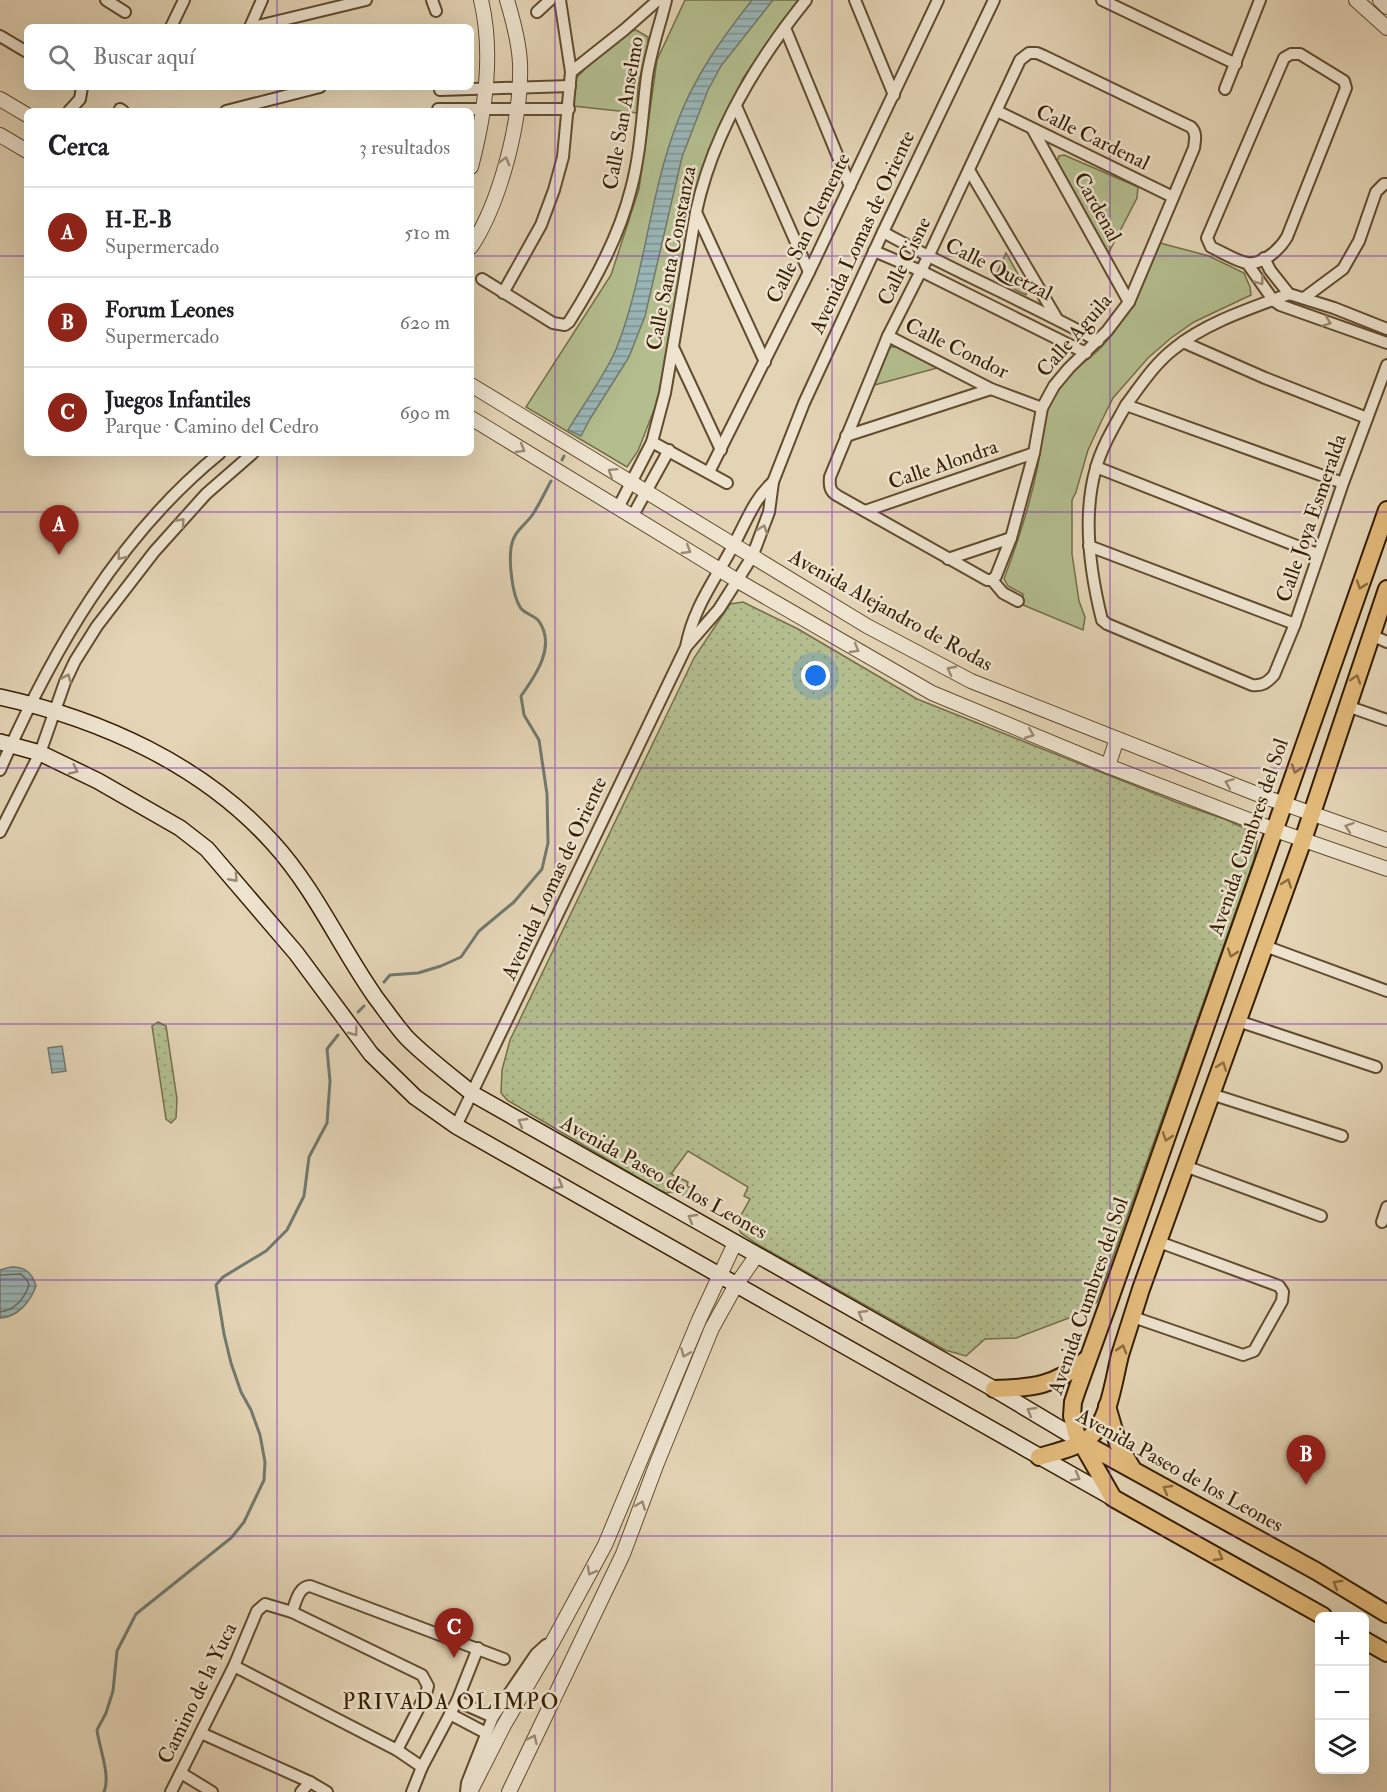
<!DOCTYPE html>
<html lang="es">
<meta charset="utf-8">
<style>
:root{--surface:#fff;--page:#f2f2f2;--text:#202124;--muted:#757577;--line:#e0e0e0;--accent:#8f2418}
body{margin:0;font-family:"IM FELL Double Pica",serif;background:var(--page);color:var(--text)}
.controls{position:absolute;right:18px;bottom:18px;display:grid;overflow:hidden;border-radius:9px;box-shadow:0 6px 24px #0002}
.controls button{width:54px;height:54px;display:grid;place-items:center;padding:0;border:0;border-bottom:2px solid var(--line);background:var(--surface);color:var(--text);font:30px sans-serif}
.you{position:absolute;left:816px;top:676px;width:21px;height:21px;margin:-15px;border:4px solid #fff;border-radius:50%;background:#1a73e8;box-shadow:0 0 0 9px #1a73e833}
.badge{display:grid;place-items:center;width:39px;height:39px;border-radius:50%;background:var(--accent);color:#fff;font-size:20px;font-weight:700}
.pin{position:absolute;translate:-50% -50px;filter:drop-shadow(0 2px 3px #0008)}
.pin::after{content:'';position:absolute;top:32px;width:21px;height:18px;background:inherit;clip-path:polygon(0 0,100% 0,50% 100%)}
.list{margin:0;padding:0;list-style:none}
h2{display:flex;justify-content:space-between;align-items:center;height:78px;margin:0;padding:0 24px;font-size:26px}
h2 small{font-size:20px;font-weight:400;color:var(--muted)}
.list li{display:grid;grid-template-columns:39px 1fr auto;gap:18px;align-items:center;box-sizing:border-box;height:90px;padding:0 24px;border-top:2px solid var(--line)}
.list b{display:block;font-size:22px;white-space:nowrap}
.list p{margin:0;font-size:20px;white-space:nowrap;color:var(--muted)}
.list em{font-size:20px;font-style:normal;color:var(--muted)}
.icon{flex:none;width:33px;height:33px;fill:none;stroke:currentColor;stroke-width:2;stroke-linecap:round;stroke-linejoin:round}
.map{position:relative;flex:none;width:1387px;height:1792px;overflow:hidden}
.search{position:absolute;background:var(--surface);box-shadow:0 6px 24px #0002;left:24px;top:24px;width:450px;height:66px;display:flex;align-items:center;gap:15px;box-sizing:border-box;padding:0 21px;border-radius:9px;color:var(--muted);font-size:22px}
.panel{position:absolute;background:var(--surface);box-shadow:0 6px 24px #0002;left:24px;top:108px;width:450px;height:348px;border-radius:9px}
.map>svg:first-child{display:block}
.grass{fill:url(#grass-dots);stroke:#746e47;stroke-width:1.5}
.park{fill:#b3bd8e;stroke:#746e47;stroke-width:1.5}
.water{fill:url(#water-rules);stroke:#71796e;stroke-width:1.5}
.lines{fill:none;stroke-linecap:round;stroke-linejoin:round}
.shore{stroke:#686a5c;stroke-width:1.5}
.stream{stroke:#71796e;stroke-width:3}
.minor-casing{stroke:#614c2d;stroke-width:14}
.tertiary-casing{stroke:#614c2d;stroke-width:16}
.secondary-casing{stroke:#361e00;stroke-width:18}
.primary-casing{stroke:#361e00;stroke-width:20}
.minor{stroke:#ede3cf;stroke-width:10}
.tertiary{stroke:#ede3cf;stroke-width:14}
.secondary{stroke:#ede3cf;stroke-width:15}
.primary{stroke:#e2ba7a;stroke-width:16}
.oneway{stroke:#9b8a72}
.oneway2{stroke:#8c6c3d}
.grid{fill:none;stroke:#7b2cbf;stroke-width:1.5;stroke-opacity:0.55}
.labels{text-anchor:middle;stroke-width:5;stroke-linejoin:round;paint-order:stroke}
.street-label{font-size:21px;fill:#361e00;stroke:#ede3cf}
.neighbourhood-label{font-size:22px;letter-spacing:1.5px;fill:#361e00;stroke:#ede3cf}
</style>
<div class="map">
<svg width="1387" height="1792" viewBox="0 0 1387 1792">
<defs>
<pattern id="grass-dots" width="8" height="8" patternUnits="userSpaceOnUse" patternTransform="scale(1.5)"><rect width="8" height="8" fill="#b3bd8e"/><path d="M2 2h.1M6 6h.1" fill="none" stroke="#9ba279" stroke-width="1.8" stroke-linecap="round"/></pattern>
<pattern id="water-rules" width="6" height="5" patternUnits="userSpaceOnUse" patternTransform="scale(1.5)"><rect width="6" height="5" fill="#99b6b7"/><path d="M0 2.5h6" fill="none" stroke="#7e9392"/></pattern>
</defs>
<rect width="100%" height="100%" fill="#e3d4b5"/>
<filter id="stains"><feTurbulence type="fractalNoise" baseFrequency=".00333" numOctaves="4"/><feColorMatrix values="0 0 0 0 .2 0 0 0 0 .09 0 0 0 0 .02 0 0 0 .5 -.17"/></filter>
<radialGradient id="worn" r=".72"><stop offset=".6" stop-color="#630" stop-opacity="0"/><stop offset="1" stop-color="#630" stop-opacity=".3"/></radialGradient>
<g class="grass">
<path d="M743,602l55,27 119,70 264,105 46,16 23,11 7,10 -3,19 -157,442 -15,11 -66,25 -31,1 -19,17 -21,-6 -188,-106 -16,-11 -5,-9 14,-25 -6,-3 4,-9 -60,-36 -17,23 17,8 -1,4 19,11 -3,3 4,2 -5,3 -26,-14 -10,2 -7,-3 -152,-90 -6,-7 1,-23 8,-30 184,-382 36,-54z"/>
<path d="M158,1022l8,4 11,73 -1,19 -5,5 -5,-4 -14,-93z"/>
</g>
<g class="park">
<path d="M685,0h113l-55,78 -42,97 -40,217 -23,59 -11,16 -101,-60 85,-132 28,-86 18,-129z"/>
<path d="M636,30l12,7v8l-10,41 -1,27 -64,-7 1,-24 4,-6c14,-14 40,-44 58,-46z"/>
<path d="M1064,155l74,32 -1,11 -29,56 -52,-90 3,-8z"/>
<path d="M1160,243l49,13 35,17 6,14 1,8 -57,27 -23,16 -23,20 -35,40 -11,22 -14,30 -12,42 -4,8v54l7,47 6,16 -2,13 -60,-25v-11l-15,-8 -4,-7c14,-37 26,-74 34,-114 4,-22 3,-47 12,-67 11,-25 39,-35 55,-55 26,-30 39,-64 55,-100z"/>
<path d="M1006,253l21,37 -1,5 -32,-16z"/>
<path d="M891,347h8l38,21 -70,19 18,-35z"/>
</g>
<g class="water">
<path d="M752,0h21l-52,66 -13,24 -26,67 -37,159 -16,41 -39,62 -9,17 -13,-6c16,-27 37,-54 49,-83 28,-72 32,-151 60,-224 17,-46 45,-85 75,-123z"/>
<path d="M62,1046l4,25 -14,2 -4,-25z"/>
<path d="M11,1267c14,0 21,5 25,19 -6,16 -18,31 -36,32v-48z"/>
</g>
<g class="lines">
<path class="shore" d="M0,1275l21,-1 6,6 2,5c-5,14 -14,25 -29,27"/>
<g class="stream">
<path d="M562,460l2,-4"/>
<path d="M384,982l6,-7 28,-2 23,-7 20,-9 18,-26 35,-29 28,-33 6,-26 -1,-49 -8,-54 -15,-25 -3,-19c15,-21 36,-51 17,-76 -5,-5 -15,-7 -18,-13 -8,-13 -11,-44 -9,-59 2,-17 14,-22 22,-34 7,-11 12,-22 18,-33"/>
<path d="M358,1012l6,-6"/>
<path d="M104,1792c7,-16 -5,-45 -7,-62l9,-17 7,-22 4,-40 19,-37 95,-76 13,-16 20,-42 1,-18 -5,-27 -9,-25 -10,-18 -10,-29 -7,-29 -8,-49 7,-8 43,-26 21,-21 17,-34 5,-39 18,-34 3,-42 -3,-32 11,-14"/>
</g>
<defs>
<g id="minor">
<path d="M106,0l19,12"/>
<path d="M432,0l4,11"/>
<path d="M855,0l39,95"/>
<path d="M1102,0l134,64"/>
<path d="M537,12l13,-12"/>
<path d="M171,27l13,-27"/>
<path d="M250,27l12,-27"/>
<path d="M254,27l112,-27"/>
<path d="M785,28l65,158"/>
<path d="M0,36l27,16"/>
<path d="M1029,53h8l7,3 147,71c6,6 4,13 3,21l-65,154 -22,29 -38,37 -15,18 -12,22 -8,45 -23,85 -15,38 -4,4h-5l-149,-84c-8,-4 -9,-10 -8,-19l58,-141 40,-79 92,-197z"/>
<path d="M1291,54h9l44,27 2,7 -59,149c-7,12 -24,28 -40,26 -11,-2 -25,-11 -36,-16l-4,-9 77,-180z"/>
<path d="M571,72l53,-42 34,-30"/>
<path d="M1225,89l35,-89"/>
<path d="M440,90l130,-4"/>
<path d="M736,106l73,166"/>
<path d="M120,109l3,2"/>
<path d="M438,109h131"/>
<path d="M69,111l11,-12 2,-12"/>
<path d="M226,111l94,-24"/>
<path d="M997,111l176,86"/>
<path d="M1033,130l96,172"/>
<path d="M969,170l87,147"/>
<path d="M696,212l69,150"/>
<path d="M883,232c70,39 144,70 215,109"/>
<path d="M874,251l47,20 165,82"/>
<path d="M1264,258l6,12 19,24 45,14 53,21"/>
<path d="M1247,263l26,37 7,5 107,38"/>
<path d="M482,279l71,44 12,2 4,-3c26,-41 50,-85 62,-133 10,-37 11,-75 16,-113 4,-26 13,-51 19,-76"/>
<path d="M503,293l38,-68 13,-35 9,-33 8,-85 -11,-72"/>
<path d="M1304,298l39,-29 16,-28 17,-49 8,-8h3"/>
<path d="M888,336l103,53 51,19"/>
<path d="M1183,342l82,36 102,40"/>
<path d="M673,347l48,103"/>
<path d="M1126,405c15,-20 29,-42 49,-57 32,-26 77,-40 114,-54"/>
<path d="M846,436l145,-47"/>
<path d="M652,442l75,41"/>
<path d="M1096,467l221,87"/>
<path d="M709,472l100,-200 129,-272"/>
<path d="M1343,483l-217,-78c-11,20 -24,41 -30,63 -14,48 -6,104 6,152l5,4 145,61c10,1 15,-2 22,-10l21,-51 48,-141 44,-118"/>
<path d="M618,508l34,-66 13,-49 31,-181c17,-79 60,-150 110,-212"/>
<path d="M865,511l169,-58"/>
<path d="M632,517l37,-67"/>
<path d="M1089,546l206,78"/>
<path d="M948,559l63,-21"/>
<path d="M992,580l11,13 15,8"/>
<path d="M1371,635l16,7"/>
<path d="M686,647l33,-38 33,-52 17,-45 4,-30 31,-79 79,-171 111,-232"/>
<path d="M1347,706l40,14"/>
<path d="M0,770c52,-119 118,-234 220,-317"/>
<path d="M0,832l40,-79 25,-71 10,-21 22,-35 57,-74 52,-58 47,-41"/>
<path d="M1265,946l122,45"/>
<path d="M1238,1021l138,46"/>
<path d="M1211,1094l131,42"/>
<path d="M456,1126l230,-479c7,-39 29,-67 47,-101 13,-23 20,-46 40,-64"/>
<path d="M1185,1166l136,50"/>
<path d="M1382,1222l5,-15"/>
<path d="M1133,1317l110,38 11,-4 28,-50 1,-9 -4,-6 -120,-44"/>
<path d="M292,1612c4,-10 6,-25 18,-26l194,73"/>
<path d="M234,1666l163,84 25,17"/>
<path d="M457,1701l36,16"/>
<path d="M450,1714l36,19"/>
<path d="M201,1733l109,49 17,10"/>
<path d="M181,1773l31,19"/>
<path d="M171,1792l63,-126 23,-55 8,-7 27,8 130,63 6,11 -2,8 -29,56"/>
<path d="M301,1792l9,-10"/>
<path d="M412,1792l10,-25 35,-66 21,-53"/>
<path d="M466,1792l1,-9 26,-66 43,-63 10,-9 6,-2"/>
</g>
<g id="tertiary">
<path d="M1356,0l31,28"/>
<path d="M1380,0l7,7"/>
<path d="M0,99l27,16"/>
<path d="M0,135l27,16"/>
<path d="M471,167c14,-53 23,-113 10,-167"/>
<path d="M471,247c30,-46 51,-129 49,-184 -1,-21 -7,-43 -13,-63"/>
<path d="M471,385l396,241 104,55 291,115 125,44"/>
<path d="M471,418l267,163 194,112 176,73 167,64 112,39"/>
<path d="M1108,766l9,-27"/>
<path d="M470,1792l34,-67 48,-82 53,-98 94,-225 36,-77"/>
<path d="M509,1792l114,-238 34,-91 55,-135 24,-43 21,-30"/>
</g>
<g id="secondary">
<path d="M0,697c101,22 203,68 273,146 42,46 67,104 103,155 10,13 20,28 31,40 20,20 44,38 66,56l521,295 87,52"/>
<path d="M0,742l40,11 58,28 82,47 27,21 89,104 75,101 44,43 41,29 657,372"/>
</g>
<g id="primary">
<path d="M994,1389c39,-1 61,-3 93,-30"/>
<path d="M1107,1406l11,38 14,24"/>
<path d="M1082,1442l234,129 71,43"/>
<path d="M1039,1457c16,-5 38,-9 51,-20 19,-16 24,-58 30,-82 7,-22 14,-44 21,-66l162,-449 84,-251"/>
<path d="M1323,1616l-210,-118 -37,-65 -4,-17 1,-14 4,-12 31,-86 279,-794"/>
<path d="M1364,1640l23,13"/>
</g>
</defs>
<use href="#minor" class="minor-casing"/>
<use href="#tertiary" class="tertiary-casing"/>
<use href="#secondary" class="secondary-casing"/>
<use href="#primary" class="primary-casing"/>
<use href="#minor" class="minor"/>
<use href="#tertiary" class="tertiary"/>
<use href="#secondary" class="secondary"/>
<use href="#primary" class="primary"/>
</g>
<defs><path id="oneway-chevron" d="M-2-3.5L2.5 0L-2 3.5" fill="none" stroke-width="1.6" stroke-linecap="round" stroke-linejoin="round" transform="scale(1.5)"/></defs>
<g class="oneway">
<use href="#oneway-chevron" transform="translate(505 161) rotate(-74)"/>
<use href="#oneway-chevron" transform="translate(1260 281) rotate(54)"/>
<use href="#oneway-chevron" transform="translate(1327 322) rotate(20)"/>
<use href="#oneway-chevron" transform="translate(521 449) rotate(31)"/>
<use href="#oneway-chevron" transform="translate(612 472) rotate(-148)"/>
<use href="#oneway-chevron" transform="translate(181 522) rotate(-48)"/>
<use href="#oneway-chevron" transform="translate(763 529) rotate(-70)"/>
<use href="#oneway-chevron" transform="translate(687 550) rotate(31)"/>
<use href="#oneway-chevron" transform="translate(121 556) rotate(129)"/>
<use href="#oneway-chevron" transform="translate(855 649) rotate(30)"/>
<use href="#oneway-chevron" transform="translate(951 670) rotate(-152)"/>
<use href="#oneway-chevron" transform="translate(67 678) rotate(-66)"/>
<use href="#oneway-chevron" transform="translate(1030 734) rotate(22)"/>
<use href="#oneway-chevron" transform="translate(74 770) rotate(25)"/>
<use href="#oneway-chevron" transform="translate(1229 783) rotate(-159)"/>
<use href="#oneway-chevron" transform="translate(1349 827) rotate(-161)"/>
<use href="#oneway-chevron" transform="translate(234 878) rotate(48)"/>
<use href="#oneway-chevron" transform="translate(354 1032) rotate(53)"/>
<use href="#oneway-chevron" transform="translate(522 1122) rotate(-150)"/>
<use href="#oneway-chevron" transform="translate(559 1185) rotate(30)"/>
<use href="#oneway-chevron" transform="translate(692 1218) rotate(-150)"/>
<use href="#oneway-chevron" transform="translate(862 1314) rotate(-150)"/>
<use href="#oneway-chevron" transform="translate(685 1353) rotate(113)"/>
<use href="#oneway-chevron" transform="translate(1031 1411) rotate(-149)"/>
<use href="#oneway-chevron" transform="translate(1076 1477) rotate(29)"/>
<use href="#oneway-chevron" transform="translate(641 1505) rotate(-69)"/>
<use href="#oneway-chevron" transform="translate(591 1571) rotate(119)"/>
<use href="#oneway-chevron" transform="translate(533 1739) rotate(-65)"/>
</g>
<g class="oneway2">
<use href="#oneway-chevron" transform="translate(1361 585) rotate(109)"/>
<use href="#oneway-chevron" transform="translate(1356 679) rotate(-72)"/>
<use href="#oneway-chevron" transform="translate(1296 769) rotate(109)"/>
<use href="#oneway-chevron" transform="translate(1287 883) rotate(-70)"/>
<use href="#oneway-chevron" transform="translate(1232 953) rotate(109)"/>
<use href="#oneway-chevron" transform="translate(1222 1066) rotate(-70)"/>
<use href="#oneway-chevron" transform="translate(1167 1137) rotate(109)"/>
<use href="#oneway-chevron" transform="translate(1122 1349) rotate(-73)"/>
<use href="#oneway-chevron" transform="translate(1167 1489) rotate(-150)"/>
<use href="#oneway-chevron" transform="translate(1219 1557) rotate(30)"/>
<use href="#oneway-chevron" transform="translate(1337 1584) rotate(-149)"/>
</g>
<path class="grid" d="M277,0v27M555,0v1792M832,0v1792M1110,0v1792M277,87v24M0,256h27M471,256h916M277,453v1339M0,512h1387M0,768h1387M0,1024h1387M0,1280h1387M0,1536h1387"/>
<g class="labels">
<g class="street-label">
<text transform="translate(623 113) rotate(-80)" y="7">Calle San Anselmo</text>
<text transform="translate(1093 137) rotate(26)" y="7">Calle Cardenal</text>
<text transform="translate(1098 207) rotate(61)" y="7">Cardenal</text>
<text transform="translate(808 228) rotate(-64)" y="7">Calle San Clemente</text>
<text transform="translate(862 232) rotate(-65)" y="7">Avenida Lomas de Oriente</text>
<text transform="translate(671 258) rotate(-79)" y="7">Calle Santa Constanza</text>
<text transform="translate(904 261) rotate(-64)" y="7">Calle Cisne</text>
<text transform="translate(999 269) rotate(26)" y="7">Calle Quetzal</text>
<text transform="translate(1074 335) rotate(-49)" y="7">Calle Aguila</text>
<text transform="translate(957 348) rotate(26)" y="7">Calle Condor</text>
<text transform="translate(943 464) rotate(-19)" y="7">Calle Alondra</text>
<text transform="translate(1311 518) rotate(-71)" y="7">Calle Joya Esmeralda</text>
<text transform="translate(891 610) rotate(29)" y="7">Avenida Alejandro de Rodas</text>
<text transform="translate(1248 837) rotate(-71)" y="7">Avenida Cumbres del Sol</text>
<text transform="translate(554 878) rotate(-65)" y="7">Avenida Lomas de Oriente</text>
<text transform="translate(664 1177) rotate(29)" y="7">Avenida Paseo de los Leones</text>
<text transform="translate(1088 1296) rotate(-71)" y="7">Avenida Cumbres del Sol</text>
<text transform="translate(1180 1470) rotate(29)" y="7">Avenida Paseo de los Leones</text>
<text transform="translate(197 1693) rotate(-64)" y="7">Camino de la Yuca</text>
</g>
<g class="neighbourhood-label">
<text x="451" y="1709">PRIVADA OLIMPO</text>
</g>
</g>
<rect width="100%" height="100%" filter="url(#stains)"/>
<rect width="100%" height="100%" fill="url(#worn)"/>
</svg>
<div class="controls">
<button>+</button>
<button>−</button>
<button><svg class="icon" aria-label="layers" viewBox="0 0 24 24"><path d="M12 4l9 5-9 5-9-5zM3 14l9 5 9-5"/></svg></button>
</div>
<div class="you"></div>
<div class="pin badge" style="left:59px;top:555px">A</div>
<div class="pin badge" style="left:1306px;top:1485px">B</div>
<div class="pin badge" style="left:454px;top:1658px">C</div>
<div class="search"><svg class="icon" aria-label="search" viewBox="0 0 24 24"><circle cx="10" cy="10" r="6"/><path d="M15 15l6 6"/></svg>Buscar aquí</div>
<section class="panel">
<h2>Cerca<small>3 resultados</small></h2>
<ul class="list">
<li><span class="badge">A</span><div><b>H-E-B</b><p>Supermercado</p></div><em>510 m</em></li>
<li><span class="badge">B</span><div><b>Forum Leones</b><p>Supermercado</p></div><em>620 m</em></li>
<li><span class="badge">C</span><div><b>Juegos Infantiles</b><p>Parque · Camino del Cedro</p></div><em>690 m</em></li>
</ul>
</section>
</div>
